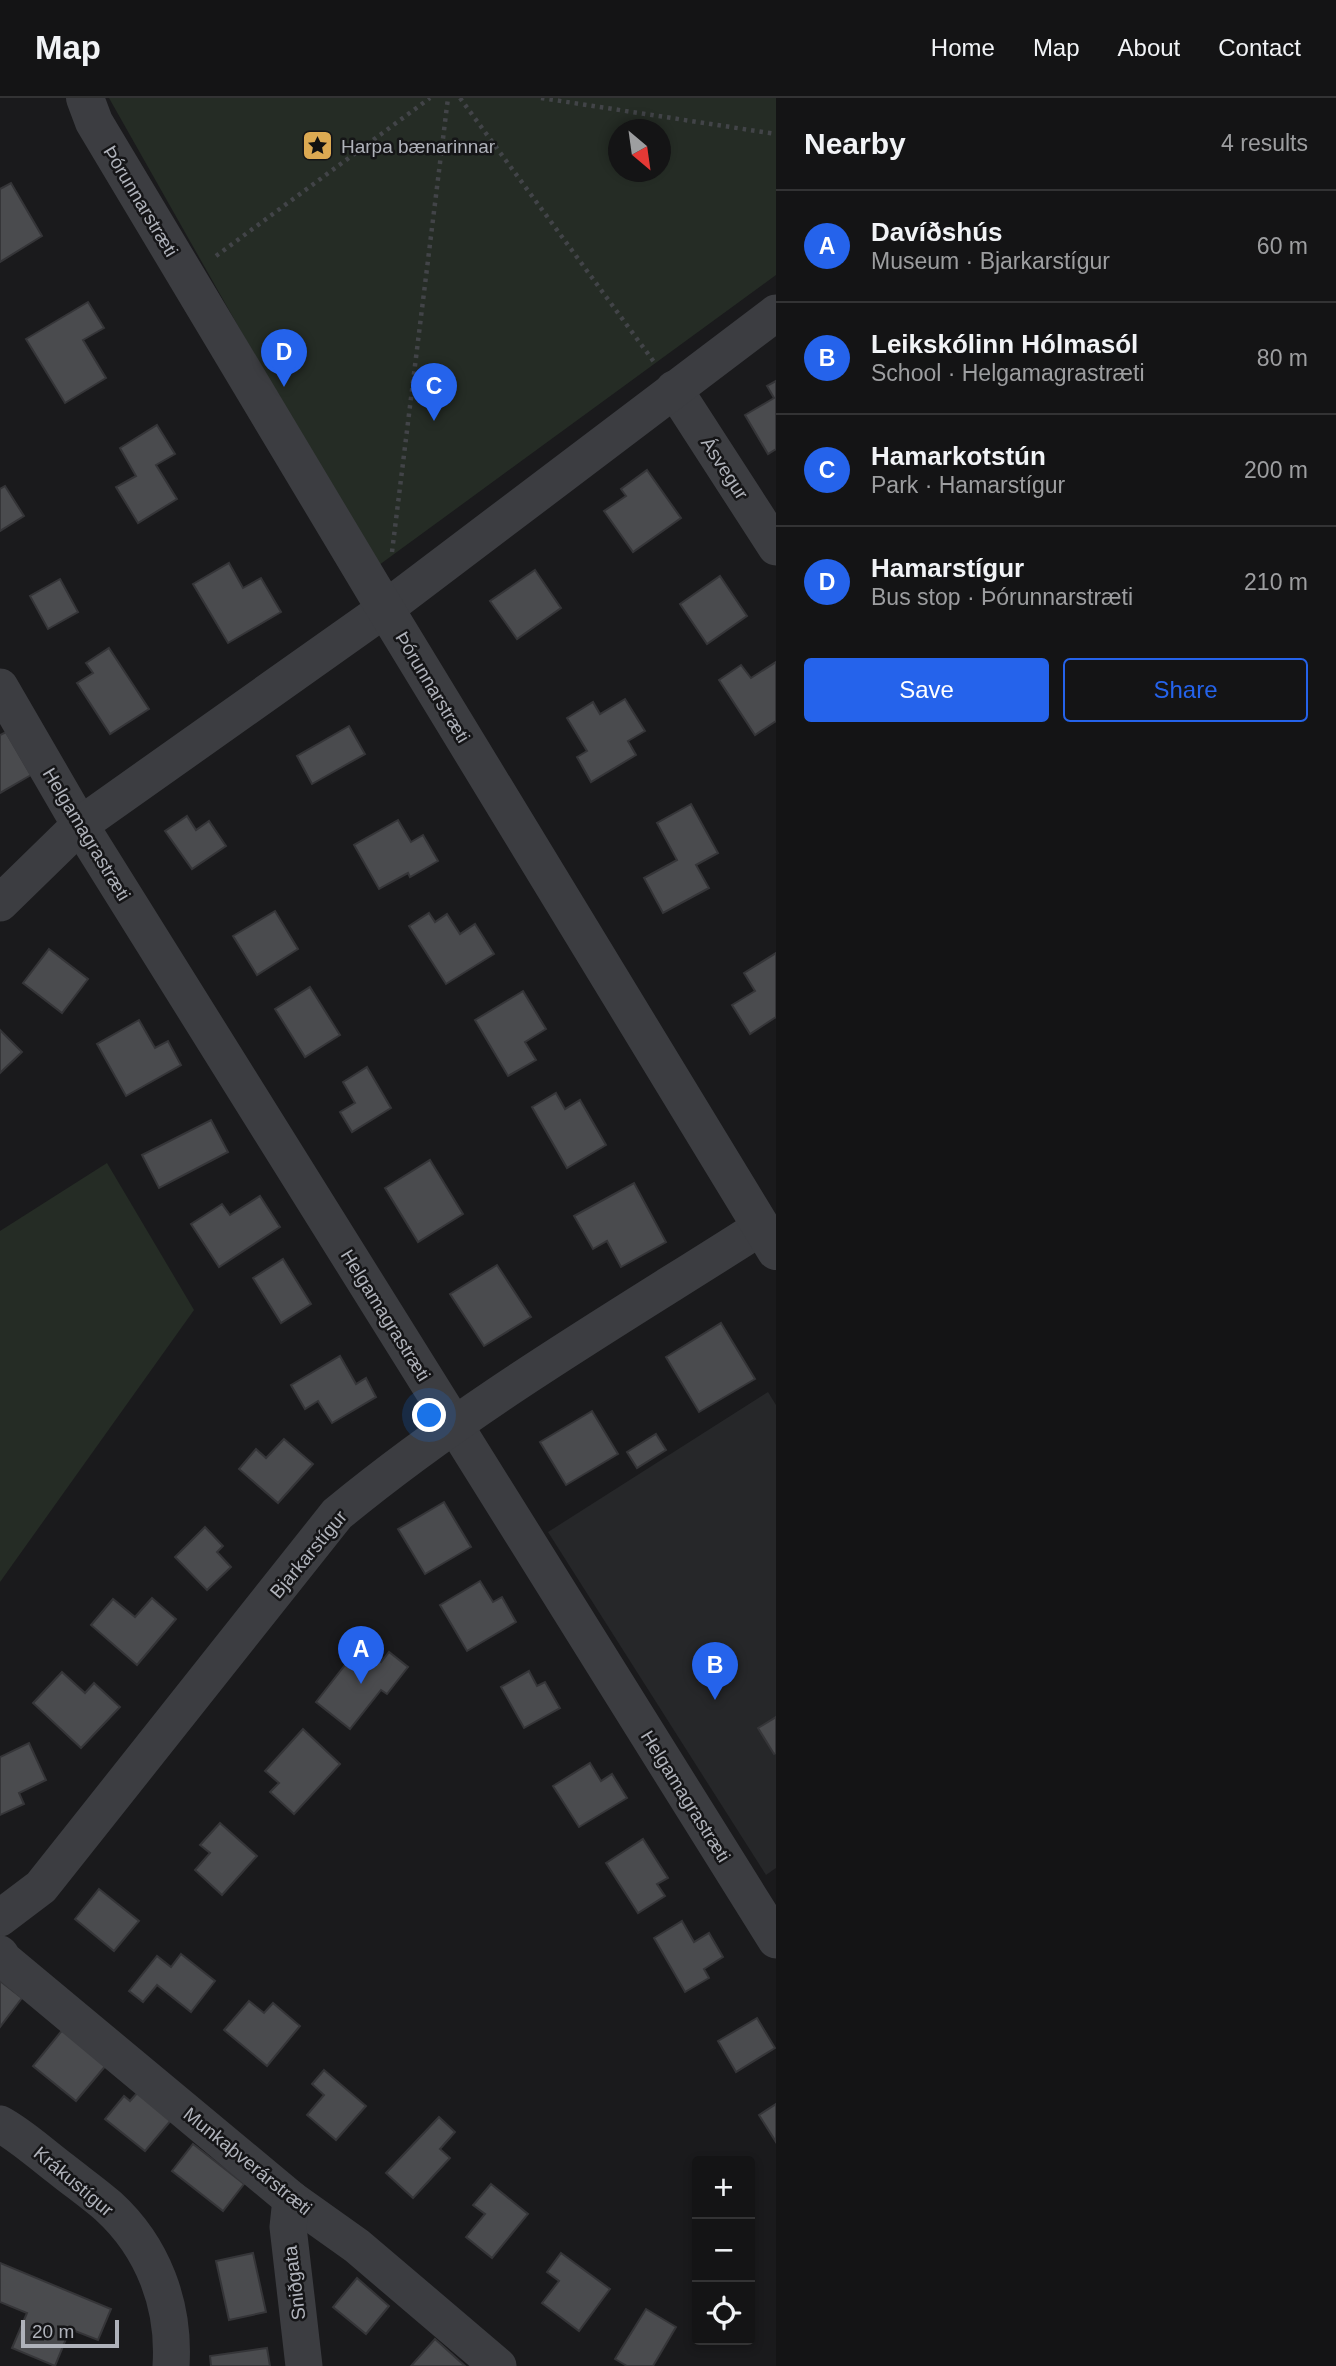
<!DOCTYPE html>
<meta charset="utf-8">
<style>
:root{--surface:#141415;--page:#212122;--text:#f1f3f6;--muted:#9d9ea0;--line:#333334;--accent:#2563eb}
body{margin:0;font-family:Helvetica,sans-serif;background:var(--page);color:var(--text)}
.controls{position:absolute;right:21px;bottom:21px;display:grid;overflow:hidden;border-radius:7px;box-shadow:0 4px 10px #0003}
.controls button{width:63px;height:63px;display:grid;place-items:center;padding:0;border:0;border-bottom:2px solid var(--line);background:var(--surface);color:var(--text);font:35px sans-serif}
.compass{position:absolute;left:608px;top:21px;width:63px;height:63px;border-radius:50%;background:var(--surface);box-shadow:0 4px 10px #0003;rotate:151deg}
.scale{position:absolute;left:21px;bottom:18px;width:98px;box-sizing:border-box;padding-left:7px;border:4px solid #afb2ba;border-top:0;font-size:19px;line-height:24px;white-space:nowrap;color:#afb2ba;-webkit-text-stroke:5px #151517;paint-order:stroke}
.you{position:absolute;left:430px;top:1318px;width:24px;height:24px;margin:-18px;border:5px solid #fff;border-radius:50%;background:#1a73e8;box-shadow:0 0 0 10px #1a73e833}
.badge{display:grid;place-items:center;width:46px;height:46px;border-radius:50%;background:var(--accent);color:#fff;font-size:23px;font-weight:700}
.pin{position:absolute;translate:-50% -58px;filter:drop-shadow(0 2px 4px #0008)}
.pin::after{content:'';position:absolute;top:37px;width:24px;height:21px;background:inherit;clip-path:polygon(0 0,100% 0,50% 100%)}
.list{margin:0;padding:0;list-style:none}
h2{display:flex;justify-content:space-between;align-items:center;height:91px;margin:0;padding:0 28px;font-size:30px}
h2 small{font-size:23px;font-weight:400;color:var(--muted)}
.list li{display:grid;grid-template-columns:46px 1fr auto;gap:21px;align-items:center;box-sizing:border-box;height:112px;padding:0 28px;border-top:2px solid var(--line)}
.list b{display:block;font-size:26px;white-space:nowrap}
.list p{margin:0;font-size:23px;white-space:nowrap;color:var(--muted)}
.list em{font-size:23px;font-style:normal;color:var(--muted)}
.actions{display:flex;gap:14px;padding:21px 28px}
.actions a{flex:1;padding:16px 0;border:2px solid var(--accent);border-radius:7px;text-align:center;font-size:24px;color:var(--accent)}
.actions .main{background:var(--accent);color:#fff}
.icon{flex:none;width:38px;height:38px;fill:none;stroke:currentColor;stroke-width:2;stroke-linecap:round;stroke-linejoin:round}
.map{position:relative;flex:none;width:776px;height:2268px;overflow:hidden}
header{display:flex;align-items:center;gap:42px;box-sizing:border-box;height:98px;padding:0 35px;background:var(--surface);border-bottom:2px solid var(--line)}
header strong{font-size:33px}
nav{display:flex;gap:38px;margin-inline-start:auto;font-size:24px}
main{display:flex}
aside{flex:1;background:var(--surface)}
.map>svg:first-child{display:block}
</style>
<header>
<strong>Map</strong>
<nav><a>Home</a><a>Map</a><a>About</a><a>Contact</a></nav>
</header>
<main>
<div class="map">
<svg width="776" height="2268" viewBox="0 0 776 2268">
<rect width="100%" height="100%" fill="#1a1a1c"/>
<!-- built -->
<polygon fill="#262729" points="768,1294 776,1307 776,1770 766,1777 548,1434"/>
<!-- green -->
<g fill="#252c25" fill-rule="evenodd">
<path d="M109 0H776V177L375 470ZM618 32H660V74H618Z"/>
<polygon points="107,1065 194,1212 0,1484 0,1133"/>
</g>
<!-- building -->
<g fill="#4a4b4e" stroke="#353538" stroke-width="2">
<polygon points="11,85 42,138 0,164 0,91"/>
<polygon points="88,204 104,230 83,242 106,280 65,305 26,241"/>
<polygon points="776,283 776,351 768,356 745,317 774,300 767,288"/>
<polygon points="157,327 175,356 156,367 177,401 138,425 116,389 136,378 120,350"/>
<polygon points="647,372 681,420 633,454 604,413 626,398 621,391"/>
<polygon points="5,388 24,418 0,433 0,391"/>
<polygon points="229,465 243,490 261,480 281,514 228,545 193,486"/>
<polygon points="535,472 561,510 517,541 490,503"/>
<polygon points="720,478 747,518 707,546 680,506"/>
<polygon points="60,481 78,514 48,531 30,498"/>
<polygon points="109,550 149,611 110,636 77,585 93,575 86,565"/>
<polygon points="776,564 776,623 755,637 719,582 741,567 751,580"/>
<polygon points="625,601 645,633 628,643 636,657 591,684 577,659 587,653 567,620 593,604 600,616"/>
<polygon points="349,628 365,656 312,686 297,658"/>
<polygon points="6,634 31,677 0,695 0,637"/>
<polygon points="691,706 718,755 696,767 709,790 663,815 644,780 677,762 657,725"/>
<polygon points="187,718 196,732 209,723 226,748 192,771 165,733"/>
<polygon points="398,722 411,744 423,737 438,763 410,779 408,775 379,791 354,747"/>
<polygon points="275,813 298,851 257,877 233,838"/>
<polygon points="429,815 435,824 447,816 460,836 475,826 494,856 446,886 409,828"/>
<polygon points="49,851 88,881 62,915 23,885"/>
<polygon points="776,855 776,919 750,936 732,907 755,893 744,875"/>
<polygon points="310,889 340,937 305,959 275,911"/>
<polygon points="523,893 546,931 525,944 536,962 508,978 475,922"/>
<polygon points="139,922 155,950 168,943 181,967 126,998 97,946"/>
<polygon points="0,932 22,954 0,975"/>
<polygon points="367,969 391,1010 352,1034 340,1014 355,1005 343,984"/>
<polygon points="556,995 565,1011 580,1002 606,1047 567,1070 532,1009"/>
<polygon points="211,1022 228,1054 159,1090 142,1057"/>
<polygon points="430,1062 463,1116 418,1144 385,1090"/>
<polygon points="634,1085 666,1144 621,1169 607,1143 593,1151 574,1118"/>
<polygon points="260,1098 280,1129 219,1169 191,1126 222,1106 230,1117"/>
<polygon points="283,1161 311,1206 281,1225 253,1180"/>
<polygon points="497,1167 531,1219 484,1248 450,1196"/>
<polygon points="721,1225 755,1281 699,1314 666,1259"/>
<polygon points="340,1258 356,1286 366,1280 376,1299 332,1325 318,1303 305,1311 291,1287"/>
<polygon points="592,1313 618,1356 566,1387 540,1344"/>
<polygon points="656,1336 666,1352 637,1370 627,1354"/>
<polygon points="284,1341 313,1366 278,1405 239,1371 256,1351 266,1360"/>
<polygon points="444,1404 471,1449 425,1476 398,1431"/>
<polygon points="205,1429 223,1448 217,1454 231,1469 207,1492 175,1459"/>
<polygon points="480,1483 493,1504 502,1499 516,1524 467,1553 440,1507"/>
<polygon points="152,1500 176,1521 137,1567 91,1527 113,1501 135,1519"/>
<polygon points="360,1548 381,1564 389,1554 408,1569 387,1596 381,1592 350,1631 316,1604"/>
<polygon points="529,1573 537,1588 545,1584 560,1610 524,1630 501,1589"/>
<polygon points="62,1574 85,1595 94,1585 120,1609 81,1650 33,1605"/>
<polygon points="776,1619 776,1655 774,1656 758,1630"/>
<polygon points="303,1631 340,1666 294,1716 270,1694 279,1685 265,1673"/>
<polygon points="29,1645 46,1682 19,1695 24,1706 0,1717 0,1659"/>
<polygon points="590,1665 601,1683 612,1676 627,1700 579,1729 553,1688"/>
<polygon points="220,1725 257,1758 222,1797 195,1772 210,1755 200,1747"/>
<polygon points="643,1741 668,1780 657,1786 665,1798 638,1815 606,1765"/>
<polygon points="99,1791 139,1823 114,1853 75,1821"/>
<polygon points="682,1823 694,1844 709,1835 723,1859 704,1871 709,1880 685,1894 654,1840"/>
<polygon points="181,1856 215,1883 191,1914 157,1887 143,1904 129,1893 157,1858 171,1869"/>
<polygon points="0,1883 22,1900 0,1929"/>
<polygon points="249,1903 264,1915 273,1905 300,1928 267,1968 224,1932"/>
<polygon points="757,1920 775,1950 736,1974 718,1943"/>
<polygon points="64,1930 107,1966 76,2003 33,1968"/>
<polygon points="324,1972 366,2008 336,2042 307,2017 324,1997 312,1986"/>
<polygon points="139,1993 172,2021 145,2053 105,2021 124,1998 130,2003"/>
<polygon points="776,2006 776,2044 759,2017"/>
<polygon points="439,2019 455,2034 440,2051 450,2060 413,2100 386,2075"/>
<polygon points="193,2046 244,2086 223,2113 172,2073"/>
<polygon points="491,2086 528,2116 492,2160 466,2139 485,2116 473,2107"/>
<polygon points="253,2155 266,2214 229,2222 216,2163"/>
<polygon points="561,2155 610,2191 579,2233 542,2205 559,2183 547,2174"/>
<polygon points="0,2165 111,2211 98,2242 70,2231 55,2268 12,2250 27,2215 0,2204"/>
<polygon points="357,2180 389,2208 366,2236 333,2209"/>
<polygon points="646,2211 676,2229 653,2268 627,2268 615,2261"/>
<polygon points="435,2241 465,2268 411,2268"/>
<polygon points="267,2250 270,2268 211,2268 210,2258"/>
</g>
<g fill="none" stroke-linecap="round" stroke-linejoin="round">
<!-- path -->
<g stroke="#424448" stroke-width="4.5" stroke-dasharray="3.5 5" stroke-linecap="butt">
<polyline points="460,0 654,264"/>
<polyline points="541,0 776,36"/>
<polyline points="216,158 430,0"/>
<polyline points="392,454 448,0"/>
</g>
<!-- minor -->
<g stroke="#3c3d41" stroke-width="37">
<polyline points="674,291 776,449"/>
<polyline points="0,589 80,727 776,1842"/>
<polyline points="0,805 80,727 385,511 776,215"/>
<path d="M0 1820 41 1789 337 1416C469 1307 617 1221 761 1129"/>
<polyline points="0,1856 4,1862 291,2101 357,2148 498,2268"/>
<path d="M0 2026C22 2038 41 2056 61 2071 76 2083 93 2095 108 2108 153 2149 175 2207 171 2268"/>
<polyline points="291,2101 288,2129 304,2268"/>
</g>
<!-- tertiary -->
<polyline stroke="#3c3d41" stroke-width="38" points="85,0 94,24 395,527 776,1153"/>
</g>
<!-- icons -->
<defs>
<symbol id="sight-square" viewBox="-11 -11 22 22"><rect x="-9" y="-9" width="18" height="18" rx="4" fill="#dca952" stroke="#151517"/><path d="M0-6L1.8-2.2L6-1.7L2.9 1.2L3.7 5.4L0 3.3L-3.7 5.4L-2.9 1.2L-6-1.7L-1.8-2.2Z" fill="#111"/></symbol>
</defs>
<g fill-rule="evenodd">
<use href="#sight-square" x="300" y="30" width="35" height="35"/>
</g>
<g text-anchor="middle" stroke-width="5" stroke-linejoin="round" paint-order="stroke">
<!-- poi labels -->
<g font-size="19" fill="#afb2ba" stroke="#151517" text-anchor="start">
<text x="341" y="55">Harpa bænarinnar</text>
</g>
<!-- street labels -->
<g font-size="19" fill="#afb2ba" stroke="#151517">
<text transform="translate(141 103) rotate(59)" y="7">Þórunnarstræti</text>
<text transform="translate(725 370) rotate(57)" y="7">Ásvegur</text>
<text transform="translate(433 589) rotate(59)" y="7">Þórunnarstræti</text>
<text transform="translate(87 736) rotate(59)" y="7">Helgamagrastræti</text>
<text transform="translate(386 1217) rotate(58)" y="7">Helgamagrastræti</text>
<text transform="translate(308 1456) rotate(-50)" y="7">Bjarkarstígur</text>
<text transform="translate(686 1698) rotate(58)" y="7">Helgamagrastræti</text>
<text transform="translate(248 2063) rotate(39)" y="7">Munkaþverárstræti</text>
<text transform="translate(74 2083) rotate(40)" y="7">Krákustígur</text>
<text transform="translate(294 2185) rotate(-97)" y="7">Sniðgata</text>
</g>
</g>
</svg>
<div class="controls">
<button>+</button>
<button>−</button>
<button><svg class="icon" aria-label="locate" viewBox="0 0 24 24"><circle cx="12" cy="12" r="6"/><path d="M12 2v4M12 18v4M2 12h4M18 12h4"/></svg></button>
</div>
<svg class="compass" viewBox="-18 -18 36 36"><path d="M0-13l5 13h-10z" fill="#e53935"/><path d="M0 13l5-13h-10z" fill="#9d9ea0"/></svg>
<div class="scale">20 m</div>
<div class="you"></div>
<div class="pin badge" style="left:361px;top:1586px">A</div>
<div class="pin badge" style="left:715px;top:1602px">B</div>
<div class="pin badge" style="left:434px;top:323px">C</div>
<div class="pin badge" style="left:284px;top:289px">D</div>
</div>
<aside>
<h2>Nearby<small>4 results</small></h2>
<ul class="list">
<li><span class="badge">A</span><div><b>Davíðshús</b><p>Museum · Bjarkarstígur</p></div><em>60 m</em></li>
<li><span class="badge">B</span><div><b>Leikskólinn Hólmasól</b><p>School · Helgamagrastræti</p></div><em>80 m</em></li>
<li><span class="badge">C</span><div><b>Hamarkotstún</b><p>Park · Hamarstígur</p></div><em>200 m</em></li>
<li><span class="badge">D</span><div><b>Hamarstígur</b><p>Bus stop · Þórunnarstræti</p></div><em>210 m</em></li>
</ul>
<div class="actions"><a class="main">Save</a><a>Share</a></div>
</aside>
</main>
